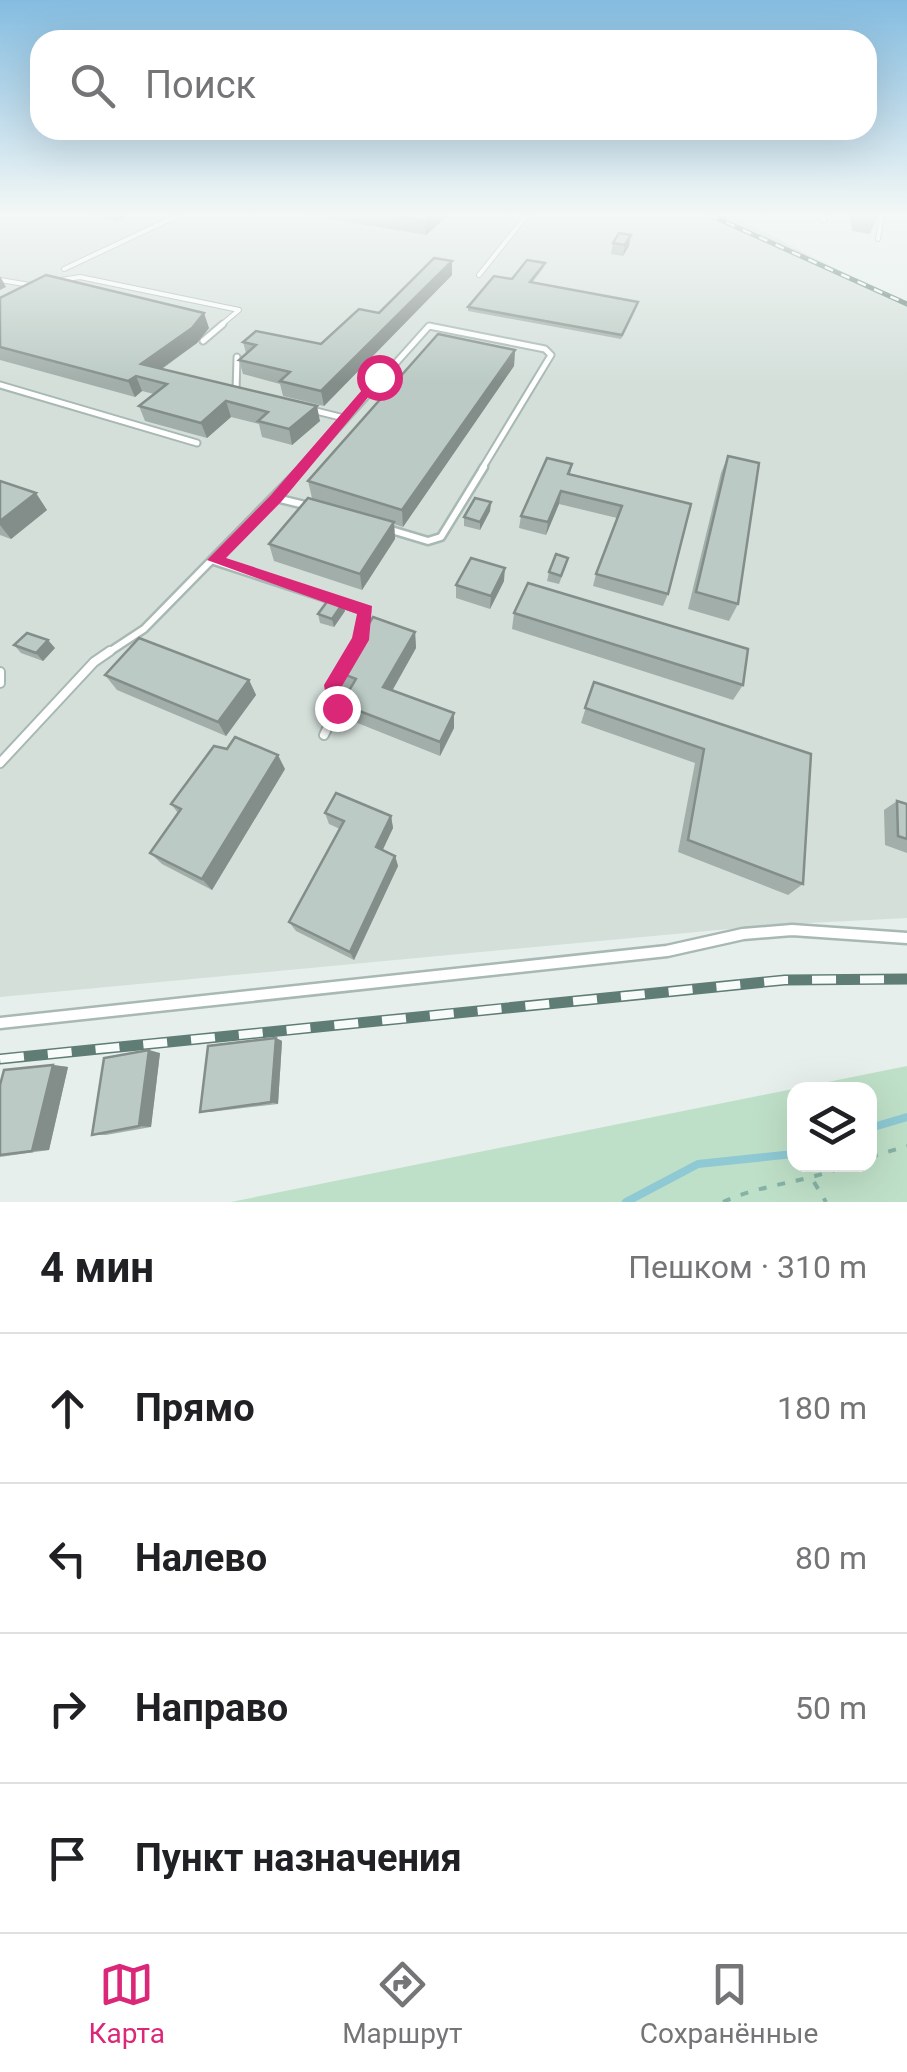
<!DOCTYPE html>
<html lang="ru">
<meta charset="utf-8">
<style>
:root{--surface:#fff;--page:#f2f2f2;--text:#202124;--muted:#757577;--line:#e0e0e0;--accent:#db2777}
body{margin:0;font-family:Roboto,sans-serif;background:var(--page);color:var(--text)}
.controls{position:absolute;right:30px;bottom:30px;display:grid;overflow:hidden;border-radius:20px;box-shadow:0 10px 40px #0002}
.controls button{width:90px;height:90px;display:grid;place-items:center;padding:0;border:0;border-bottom:2px solid var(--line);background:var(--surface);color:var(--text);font:50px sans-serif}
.stop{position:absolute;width:30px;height:30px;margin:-22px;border:8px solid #db2777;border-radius:50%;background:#fff}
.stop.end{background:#db2777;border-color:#fff;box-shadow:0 2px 10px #0008}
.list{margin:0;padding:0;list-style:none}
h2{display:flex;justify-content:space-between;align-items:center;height:130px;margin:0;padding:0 40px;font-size:42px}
h2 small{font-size:32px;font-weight:400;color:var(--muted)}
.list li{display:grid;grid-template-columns:65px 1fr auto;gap:30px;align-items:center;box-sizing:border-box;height:150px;padding:0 40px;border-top:2px solid var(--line)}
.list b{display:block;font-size:38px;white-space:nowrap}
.list em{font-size:32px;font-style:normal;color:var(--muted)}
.icon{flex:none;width:55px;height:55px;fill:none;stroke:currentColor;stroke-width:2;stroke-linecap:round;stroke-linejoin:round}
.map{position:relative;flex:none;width:907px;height:1202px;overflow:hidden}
.search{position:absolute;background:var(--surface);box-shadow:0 10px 40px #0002;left:30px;right:30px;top:30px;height:110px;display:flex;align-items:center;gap:25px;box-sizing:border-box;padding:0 35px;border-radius:30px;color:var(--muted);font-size:38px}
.sheet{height:730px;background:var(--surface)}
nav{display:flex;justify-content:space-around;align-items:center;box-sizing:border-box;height:140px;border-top:2px solid var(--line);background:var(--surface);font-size:28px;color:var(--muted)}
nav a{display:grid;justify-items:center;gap:5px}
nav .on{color:var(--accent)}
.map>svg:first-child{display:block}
</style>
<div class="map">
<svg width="907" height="1202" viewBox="0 0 907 1202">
<rect width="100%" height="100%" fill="#e6efeb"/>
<!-- built -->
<polygon fill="#d4dfda" points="0,215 731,215 907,305 907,918 771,925 0,997"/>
<!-- green -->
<path fill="#bfe0c8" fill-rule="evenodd" d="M907 1066V1202H231ZM794 1090H870V1164H794Z"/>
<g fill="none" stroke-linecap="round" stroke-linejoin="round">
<!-- stream -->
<g stroke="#8ec9d4" stroke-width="8">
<polyline points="870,1128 907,1117"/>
<polyline points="626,1202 698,1164 794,1154"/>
</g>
<defs>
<g id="service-far4">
<polyline points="823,215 824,221"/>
<polyline points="878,239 882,215"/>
<polyline points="64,269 179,215"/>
<polyline points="479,275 527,215"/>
<polyline points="0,280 30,285 26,287"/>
<polyline points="61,280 80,277 239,310 220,326"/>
</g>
<g id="service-far3">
<polyline points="203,341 223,324"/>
<polyline points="0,385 197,443"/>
<polyline points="236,391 237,357"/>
<polyline points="312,410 344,418"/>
<polyline points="301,469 429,326 545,349 551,355 482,469"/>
</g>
<g id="service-far2">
<polyline points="276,498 309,506"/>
<polyline points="388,529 428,541 441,537 484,467"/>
<polyline points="214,561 366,611 361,639"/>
<polyline points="106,654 144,629 303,467"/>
</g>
<g id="service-far1">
<polyline points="0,672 0,683"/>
<polyline points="324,735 337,708 333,685 341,671"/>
<polyline points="0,763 94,662 110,651"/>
</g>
<polyline id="service" points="0,1023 667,951 743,934 792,930 907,938"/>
</defs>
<!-- service-far4 casing -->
<use href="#service-far4" stroke="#a8b8b2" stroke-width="6"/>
<!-- service-far3 casing -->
<use href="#service-far3" stroke="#a8b8b2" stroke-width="9"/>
<!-- service-far2 casing -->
<use href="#service-far2" stroke="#a8b8b2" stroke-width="11"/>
<!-- service-far1 casing -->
<use href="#service-far1" stroke="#a8b8b2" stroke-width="12"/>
<!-- service casing -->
<use href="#service" stroke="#a8b8b2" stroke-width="15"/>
<!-- path -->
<g stroke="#86b3a5" stroke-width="4" stroke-dasharray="8 11" stroke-linecap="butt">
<polyline points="870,1157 907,1146"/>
<polyline points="814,1182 826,1202"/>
<path d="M723 1202C764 1183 807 1183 850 1164"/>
</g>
<!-- service-far4 -->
<use href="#service-far4" stroke="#fff" stroke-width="4"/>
<!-- service-far3 -->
<use href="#service-far3" stroke="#fff" stroke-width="5"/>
<!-- service-far2 -->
<use href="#service-far2" stroke="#fff" stroke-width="6"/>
<!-- service-far1 -->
<use href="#service-far1" stroke="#fff" stroke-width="8"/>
<!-- service -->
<use href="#service" stroke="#fff" stroke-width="10"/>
<defs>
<polyline id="rail-far1" points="710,215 907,304"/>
<polyline id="rail" points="0,1059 785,980 907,979"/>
</defs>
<!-- rail-far1 casing -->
<use href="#rail-far1" stroke="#5f7d75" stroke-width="5"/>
<!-- rail casing -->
<use href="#rail" stroke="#5f7d75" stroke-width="11"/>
<!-- rail-far1 -->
<use href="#rail-far1" stroke="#f7fbf9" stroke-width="2.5" stroke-dasharray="9" stroke-linecap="butt"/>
<!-- rail -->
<use href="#rail" stroke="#f7fbf9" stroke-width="8" stroke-dasharray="24" stroke-linecap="butt"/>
</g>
<!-- wall -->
<g fill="#a1aea9">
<polygon points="86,215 129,215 117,221"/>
<polygon points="307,215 448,215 426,235"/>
<polygon points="850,215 878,215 870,234 852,231"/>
<polygon points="613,243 629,246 623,256 611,254"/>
<polygon points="452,261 452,275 324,406 283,396 280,384 243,374 239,360 246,353 243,342 321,344 379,313"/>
<polygon points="544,267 532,283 637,306 621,339 468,311 468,307 512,279"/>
<polygon points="0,298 209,328 197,343 162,369 320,421 292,445 262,437 259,424 231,417 207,438 145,421 139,406 154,394 142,391 135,397 0,360"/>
<polygon points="515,350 514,366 403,527 394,524 395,539 362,590 274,561 269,544 353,511 312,498 308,481"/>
<polygon points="728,456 738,604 729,621 688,609 721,473"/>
<polygon points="572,464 570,474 691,504 668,594 663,606 593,586 596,574 617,518 559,504 546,535 519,528 521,516"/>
<polygon points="0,481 47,510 11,539 0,535"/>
<polygon points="491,502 490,511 480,530 464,526 464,517"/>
<polygon points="566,566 559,584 547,581 549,572"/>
<polygon points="504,581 490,609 456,598 456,585"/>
<polygon points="345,611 334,627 320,623 318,614"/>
<polygon points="514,613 743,685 733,700 512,629"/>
<polygon points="415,632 416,648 392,690 454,728 440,756 345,718 341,704 349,690 342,687 338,672"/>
<polygon points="14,645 55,648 43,661 21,653"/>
<polygon points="105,675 249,680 256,695 226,736 117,690"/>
<polygon points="594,682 811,754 803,884 788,895 678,852 695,763 581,723"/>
<polygon points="285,769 212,890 162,864 150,853 178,813 171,804"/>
<polygon points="897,801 907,804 907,853 885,845 884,810"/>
<polygon points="325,813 391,816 393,828 382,850 395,856 398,866 354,960 296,931 289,922 340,829 329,824"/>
<polygon points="276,1038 282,1041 278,1104 210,1112 200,1112"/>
<polygon points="160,1053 151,1127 106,1135 92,1135"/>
<polygon points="53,1065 68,1067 49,1150 0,1157 0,1085"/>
</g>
<!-- shaded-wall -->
<g fill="#838d89">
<polygon points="115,215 129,215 117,221"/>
<polygon points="432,215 448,215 426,235 425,221"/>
<polygon points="631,235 629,246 623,256 625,245"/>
<polygon points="452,261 452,275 324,406 321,391"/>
<polygon points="0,276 6,287 0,290"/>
<polygon points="204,313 209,328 197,343 147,379 141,364"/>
<polygon points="515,350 514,366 403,527 402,510"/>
<polygon points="136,376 142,391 135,397 128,381"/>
<polygon points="226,401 231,417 207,438 201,423"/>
<polygon points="317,406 320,421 292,445 289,429"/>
<polygon points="561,491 559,504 546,535 548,522"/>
<polygon points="36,493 47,510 11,539 0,525 0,521"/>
<polygon points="491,502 490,511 480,530 480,522"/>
<polygon points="394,522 395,539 362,590 360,574"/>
<polygon points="505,568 504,581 490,609 491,596"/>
<polygon points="343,603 345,611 334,627 332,619"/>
<polygon points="415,632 416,648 386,702 383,687"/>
<polygon points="48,640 55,648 43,661 36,653"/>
<polygon points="249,680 256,695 226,736 218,722"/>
<polygon points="454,713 454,728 440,756 440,742"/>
<polygon points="278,755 285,769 212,890 202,879"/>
<polygon points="391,816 393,828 379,858 376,847"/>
<polygon points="395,856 398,866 354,960 350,952"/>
<polygon points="276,1038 282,1041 278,1104 271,1102"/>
<polygon points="149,1050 160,1053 151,1127 139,1126"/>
<polygon points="53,1065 68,1067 49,1150 32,1151"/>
</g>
<!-- building -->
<g fill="#bbcac4" stroke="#838d89" stroke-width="2.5">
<polygon points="390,215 432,215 425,221"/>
<polygon points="619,233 631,235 625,245 613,243"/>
<polygon points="434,258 452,261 321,391 280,381 290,372 239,360 256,345 243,342 256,331 321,344 359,309 379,313"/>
<polygon points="527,260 545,263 530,282 638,302 622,335 468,307 494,276 512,279"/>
<polygon points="46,275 204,313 192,328 141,364 317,406 289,429 258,421 268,412 226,401 201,423 139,406 167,384 136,376 128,381 0,347 0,298"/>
<polygon points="438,334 515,350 402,510 308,481"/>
<polygon points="728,456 759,463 738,604 696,592"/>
<polygon points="547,458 572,464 568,474 691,504 668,594 596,574 622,506 561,491 548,522 521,516"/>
<polygon points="0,481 36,493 0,521"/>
<polygon points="308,498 394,522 360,574 269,544"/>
<polygon points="475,498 491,502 480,522 464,517"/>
<polygon points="556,554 568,558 561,576 549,572"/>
<polygon points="471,558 505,568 491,596 456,585"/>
<polygon points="528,583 748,649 743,685 514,613"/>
<polygon points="329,599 343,603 332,619 318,614"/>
<polygon points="373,617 415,632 383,687 454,713 440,742 341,704 356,679 338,672"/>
<polygon points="27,633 48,640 36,653 14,645"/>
<polygon points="139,638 249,680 218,722 105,675"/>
<polygon points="594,682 811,754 803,884 688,840 704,749 585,708"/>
<polygon points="235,737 278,755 202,879 150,853 181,809 171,804 214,746 227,749"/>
<polygon points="336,793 391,816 376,847 395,856 350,952 289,922 344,821 325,813"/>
<polygon points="897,801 907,804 907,839 898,836"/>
<polygon points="276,1038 271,1102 200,1112 208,1046"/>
<polygon points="149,1050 139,1126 92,1135 104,1058"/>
<polygon points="53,1065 32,1151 0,1155 0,1085 4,1070"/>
</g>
<!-- sky -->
<linearGradient id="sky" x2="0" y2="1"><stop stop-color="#84bce0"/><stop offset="0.56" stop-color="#f4f8f6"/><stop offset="1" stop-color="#f4f8f6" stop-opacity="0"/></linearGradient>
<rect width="907" height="383" fill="url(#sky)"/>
<!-- route -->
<polygon fill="#db2777" points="375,375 385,377 281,502 226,558 372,606 369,640 342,686 346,708 337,716 328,708 324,685 352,638 357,614 207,560 271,495"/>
</svg>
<div class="controls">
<button><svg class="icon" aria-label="layers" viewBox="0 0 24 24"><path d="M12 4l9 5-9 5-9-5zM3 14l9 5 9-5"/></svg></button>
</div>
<div class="stop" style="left:379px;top:377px"></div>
<div class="stop end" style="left:337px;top:708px"></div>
<div class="search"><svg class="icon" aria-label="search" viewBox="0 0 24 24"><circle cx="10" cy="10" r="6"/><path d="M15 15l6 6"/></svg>Поиск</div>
</div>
<section class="sheet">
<h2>4 мин<small>Пешком · 310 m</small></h2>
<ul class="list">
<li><svg class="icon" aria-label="ahead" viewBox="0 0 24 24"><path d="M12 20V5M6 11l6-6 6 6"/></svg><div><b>Прямо</b></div><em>180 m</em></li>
<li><svg class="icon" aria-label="left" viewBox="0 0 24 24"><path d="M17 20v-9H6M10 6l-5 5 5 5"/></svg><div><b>Налево</b></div><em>80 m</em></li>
<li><svg class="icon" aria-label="right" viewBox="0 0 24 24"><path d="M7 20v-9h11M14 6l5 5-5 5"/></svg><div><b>Направо</b></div><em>50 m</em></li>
<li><svg class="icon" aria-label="arrive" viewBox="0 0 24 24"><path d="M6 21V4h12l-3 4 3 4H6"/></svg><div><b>Пункт назначения</b></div></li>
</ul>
</section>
<nav>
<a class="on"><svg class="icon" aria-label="map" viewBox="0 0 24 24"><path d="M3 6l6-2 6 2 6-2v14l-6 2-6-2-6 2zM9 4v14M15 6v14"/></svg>Карта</a>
<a><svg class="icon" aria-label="directions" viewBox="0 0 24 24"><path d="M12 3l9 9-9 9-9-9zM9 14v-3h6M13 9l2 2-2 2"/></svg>Маршрут</a>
<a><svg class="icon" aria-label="saved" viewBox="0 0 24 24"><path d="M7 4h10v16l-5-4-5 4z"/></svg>Сохранённые</a>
</nav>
